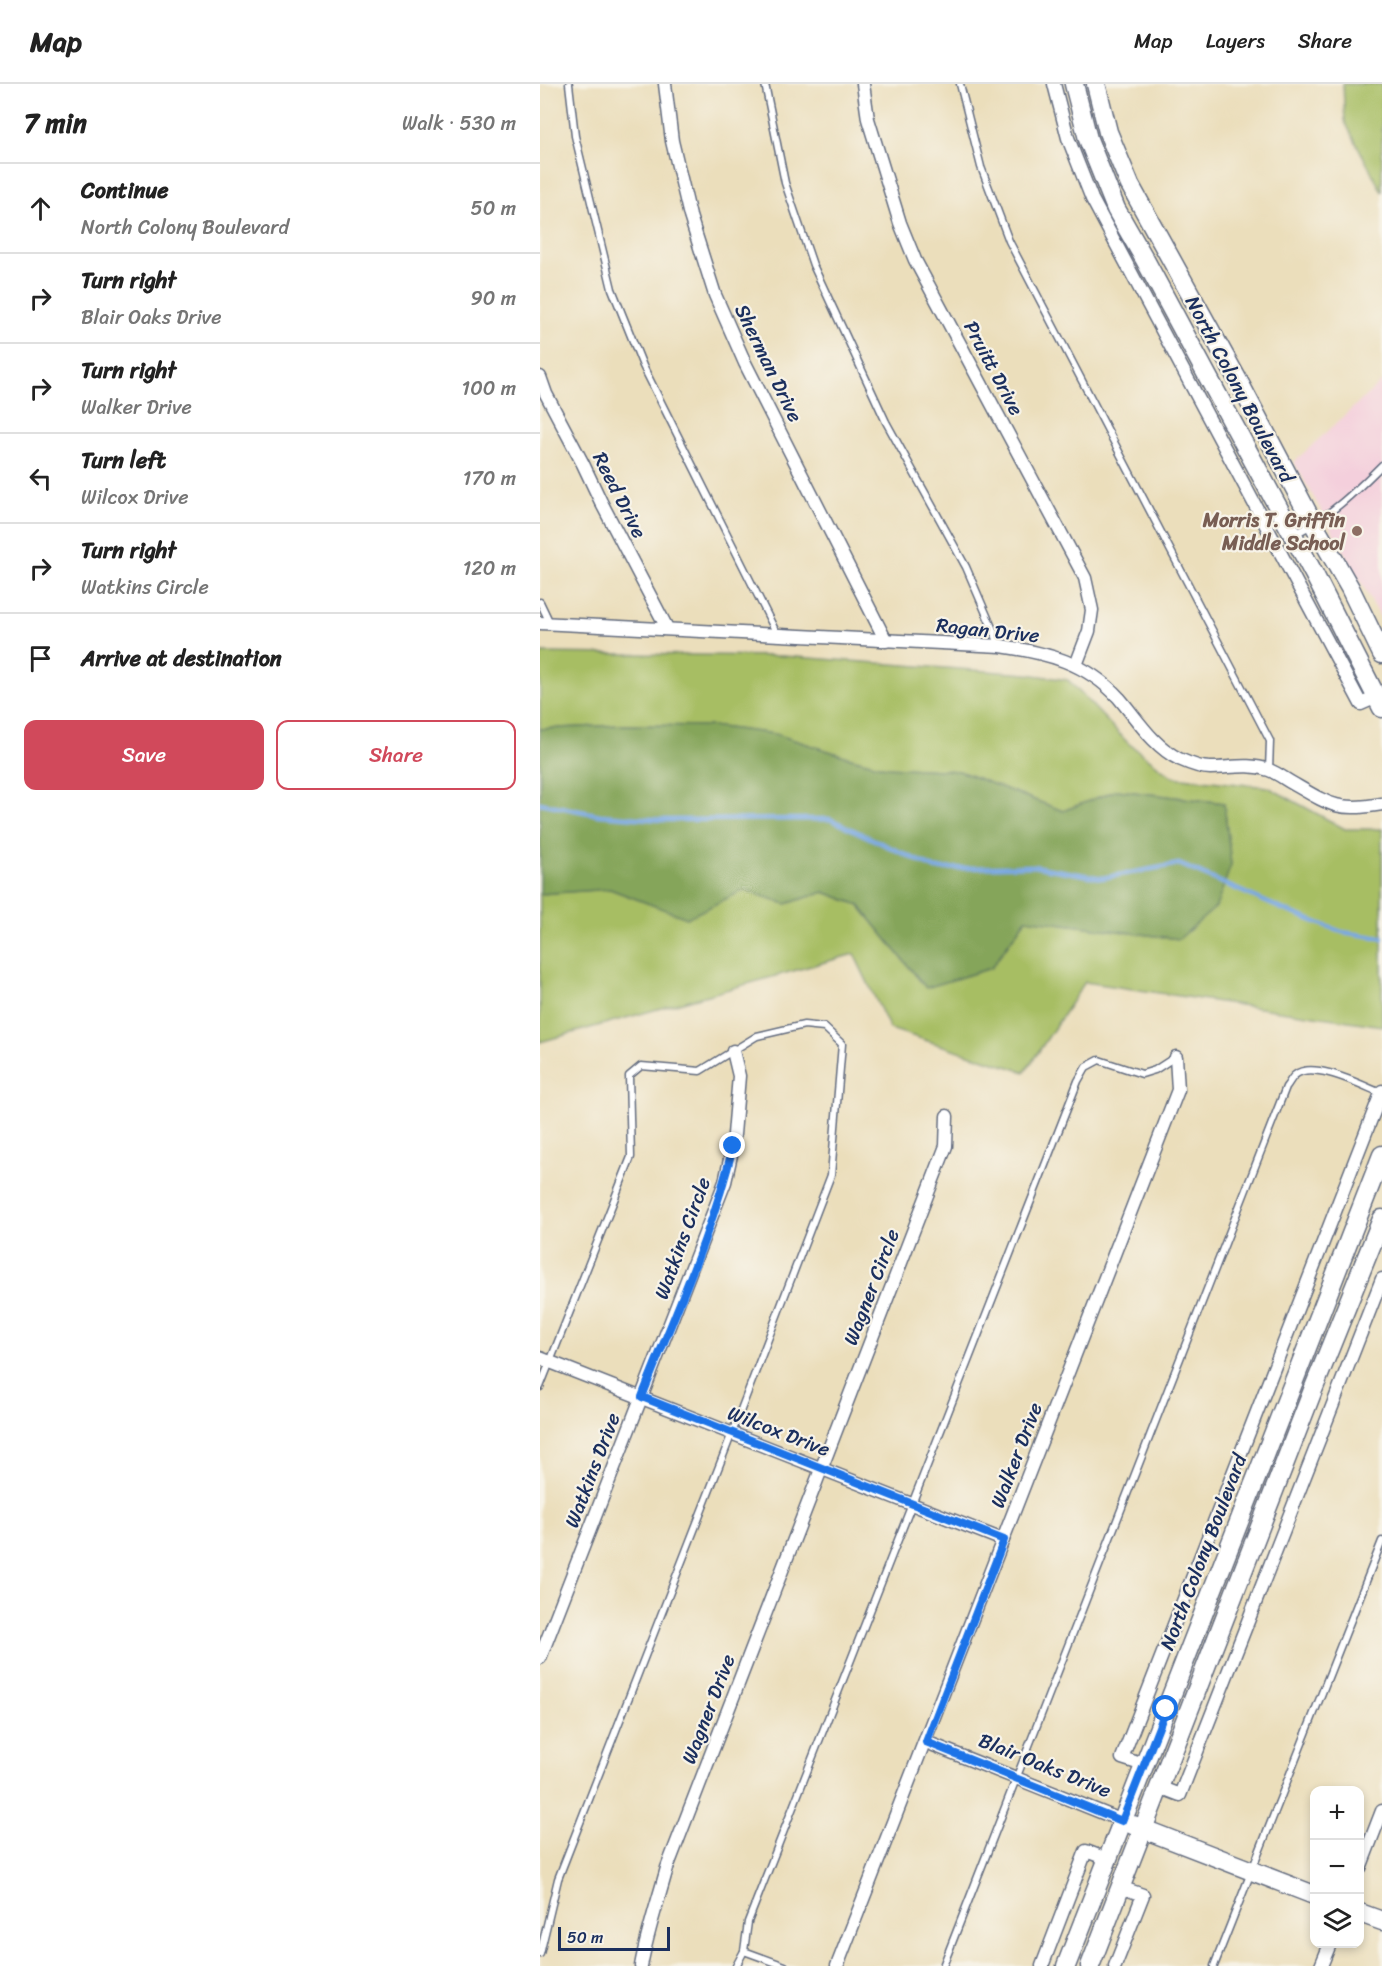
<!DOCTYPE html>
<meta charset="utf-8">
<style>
:root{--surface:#fff;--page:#f2f2f2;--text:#222;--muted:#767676;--line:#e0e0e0;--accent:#d1495b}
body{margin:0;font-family:Sriracha,sans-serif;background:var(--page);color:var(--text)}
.controls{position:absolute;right:18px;bottom:18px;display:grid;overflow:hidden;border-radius:12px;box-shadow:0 3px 9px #0003}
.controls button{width:54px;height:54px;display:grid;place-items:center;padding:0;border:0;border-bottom:2px solid var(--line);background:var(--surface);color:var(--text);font:30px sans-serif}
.scale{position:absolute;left:18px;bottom:15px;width:112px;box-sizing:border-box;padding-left:6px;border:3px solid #1b2f5e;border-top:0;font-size:16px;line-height:21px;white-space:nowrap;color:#1b2f5e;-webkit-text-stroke:4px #f7f3e8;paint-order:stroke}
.stop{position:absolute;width:18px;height:18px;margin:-14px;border:4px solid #1a73e8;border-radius:50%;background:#fff}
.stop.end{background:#1a73e8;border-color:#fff;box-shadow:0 2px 6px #0008}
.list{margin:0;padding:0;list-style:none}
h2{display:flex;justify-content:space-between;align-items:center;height:78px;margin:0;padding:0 24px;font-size:26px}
h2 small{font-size:20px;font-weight:400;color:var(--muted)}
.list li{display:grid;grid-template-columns:39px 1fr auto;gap:18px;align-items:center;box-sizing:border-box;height:90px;padding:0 24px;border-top:2px solid var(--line)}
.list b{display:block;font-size:22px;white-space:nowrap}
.list p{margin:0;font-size:20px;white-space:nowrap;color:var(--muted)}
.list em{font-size:20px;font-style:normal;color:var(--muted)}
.actions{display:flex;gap:12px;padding:18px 24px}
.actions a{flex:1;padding:14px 0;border:2px solid var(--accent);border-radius:12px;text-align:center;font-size:21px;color:var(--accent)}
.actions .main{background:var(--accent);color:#fff}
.icon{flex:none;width:33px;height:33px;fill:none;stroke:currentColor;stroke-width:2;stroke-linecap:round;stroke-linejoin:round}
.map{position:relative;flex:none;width:842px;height:1882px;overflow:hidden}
header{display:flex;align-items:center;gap:36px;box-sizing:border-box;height:84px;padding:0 30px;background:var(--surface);border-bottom:2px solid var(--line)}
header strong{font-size:28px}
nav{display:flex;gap:33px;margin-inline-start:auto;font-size:21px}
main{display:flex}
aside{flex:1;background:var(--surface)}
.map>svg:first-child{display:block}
</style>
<header>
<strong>Map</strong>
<nav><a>Map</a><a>Layers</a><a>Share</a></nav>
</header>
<main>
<aside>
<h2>7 min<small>Walk · 530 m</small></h2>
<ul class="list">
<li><svg class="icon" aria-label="ahead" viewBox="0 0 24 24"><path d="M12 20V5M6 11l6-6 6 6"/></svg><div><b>Continue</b><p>North Colony Boulevard</p></div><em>50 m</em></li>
<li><svg class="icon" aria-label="right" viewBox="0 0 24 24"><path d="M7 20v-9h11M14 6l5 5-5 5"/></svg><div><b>Turn right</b><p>Blair Oaks Drive</p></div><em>90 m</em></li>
<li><svg class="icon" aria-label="right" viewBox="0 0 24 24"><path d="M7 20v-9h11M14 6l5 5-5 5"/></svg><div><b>Turn right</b><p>Walker Drive</p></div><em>100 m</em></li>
<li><svg class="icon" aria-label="left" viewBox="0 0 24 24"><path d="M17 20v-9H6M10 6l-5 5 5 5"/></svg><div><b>Turn left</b><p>Wilcox Drive</p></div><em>170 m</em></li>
<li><svg class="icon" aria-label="right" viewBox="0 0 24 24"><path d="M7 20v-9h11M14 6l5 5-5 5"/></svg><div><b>Turn right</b><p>Watkins Circle</p></div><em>120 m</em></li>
<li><svg class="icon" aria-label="arrive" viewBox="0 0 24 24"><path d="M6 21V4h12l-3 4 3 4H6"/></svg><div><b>Arrive at destination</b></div></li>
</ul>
<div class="actions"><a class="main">Save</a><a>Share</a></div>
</aside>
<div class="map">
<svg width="842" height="1882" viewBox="0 0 842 1882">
<rect width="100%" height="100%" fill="#f7f3e8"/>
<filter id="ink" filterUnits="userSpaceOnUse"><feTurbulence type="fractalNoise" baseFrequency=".0167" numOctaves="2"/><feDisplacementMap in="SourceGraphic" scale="12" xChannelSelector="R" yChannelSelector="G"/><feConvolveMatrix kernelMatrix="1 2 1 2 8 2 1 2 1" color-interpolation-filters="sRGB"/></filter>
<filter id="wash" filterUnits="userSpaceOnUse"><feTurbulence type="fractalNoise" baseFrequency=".008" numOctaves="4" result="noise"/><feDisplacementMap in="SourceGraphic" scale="24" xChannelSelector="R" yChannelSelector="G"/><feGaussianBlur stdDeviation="1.35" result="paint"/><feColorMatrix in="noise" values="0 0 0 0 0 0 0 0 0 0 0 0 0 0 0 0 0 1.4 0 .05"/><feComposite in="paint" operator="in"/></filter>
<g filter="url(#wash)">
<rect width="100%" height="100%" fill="#ebdebb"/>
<!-- built -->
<polygon fill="#f4cfdc" points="842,297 842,536 754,378"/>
<!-- green -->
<g fill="#a7be64" stroke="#617661" stroke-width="1.5">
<polygon points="803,0 842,0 842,108 805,38"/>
<polygon points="0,569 242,572 487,590 528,596 588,659 633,693 728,703 805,745 842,745 842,942 545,898 485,988 350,945 314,870 0,958 0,810 70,805 147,834 204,805 246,820 284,808 319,821 386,904 451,884 486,835 639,855 691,781 684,719 577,706 523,727 419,687 346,683 311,674 235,650 171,642 82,641 0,645"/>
</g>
<!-- forest -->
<polygon fill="#85a55a" stroke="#506a5c" stroke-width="1.5" points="82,641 171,642 235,650 311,674 346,683 419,687 523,727 577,706 684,719 691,781 676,823 639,855 486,835 451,884 386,904 319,821 284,808 246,820 204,806 147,834 70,805 0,810 0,645"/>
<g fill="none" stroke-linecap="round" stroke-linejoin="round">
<!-- stream -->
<polyline stroke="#79a8e3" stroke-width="4.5" points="0,719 60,731 123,736 290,735 396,785 493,782 562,794 639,780 742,825 802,848 842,854"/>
</g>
</g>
<g filter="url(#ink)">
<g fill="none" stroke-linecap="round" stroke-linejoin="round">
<defs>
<g id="lane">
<polyline points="29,0 35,52 72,205 103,282 237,550"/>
<polyline points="225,0 245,99 273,181 346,338 426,483 460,562"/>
<polyline points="420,0 441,83 469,157 730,657 729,686"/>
<path d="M755 450C788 434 816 407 842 381"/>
<polyline points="0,518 10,539"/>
<polyline points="0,1303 91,1073 89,992 101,982 160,987 217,952 264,941 284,943 302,960 291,1091 192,1349 18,1795 0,1870"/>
<polyline points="204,1867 208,1838 538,997 546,983 559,976 602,990 615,986 635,973"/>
<polyline points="196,1882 204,1867 245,1882"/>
<path d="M403 1882 746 1003C749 1000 751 994 755 991 773 976 821 1001 841 1009"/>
<polyline points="674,1882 842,1457"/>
</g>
<g id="street">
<polyline points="125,0 132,57 150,132 175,211 205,279 346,557"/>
<polyline points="323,0 328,35 360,139 375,176 545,494 552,526 549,547 536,581"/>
<polyline points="514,0 528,54 552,115 821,620 837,613"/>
<polyline points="0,293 6,310 43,380 61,418 127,544"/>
<path d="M0 539 461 562C507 569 546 578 579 614 597 635 613 662 639 675 648 679 661 684 670 684 690 684 709 679 729 686 737 689 745 695 752 699 790 721 798 728 842 720"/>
<polyline points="0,1274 463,1456"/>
<polyline points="0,1574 185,1098 193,1062 199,992 193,967"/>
<polyline points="386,1658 583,1737"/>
<polyline points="604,1681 582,1674 842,1007"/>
<polyline points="619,1703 640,1711 842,1195"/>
<polyline points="820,1784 842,1727"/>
<path d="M101 1882C107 1849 118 1817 127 1784L406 1062 407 1032"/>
<polyline points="297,1882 638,1006 636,973"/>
<polyline points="502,1882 546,1767 567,1775"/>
<polyline points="575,1882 603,1811 580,1803"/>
<polyline points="781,1882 790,1860"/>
</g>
<g id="secondary">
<polyline points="534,0 548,55 576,125 604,174 774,490 842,624"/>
<polyline points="556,0 568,48 590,101 700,300 774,441 810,504 842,570"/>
<polyline points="593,1741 774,1811"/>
<polyline points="820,1829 842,1837"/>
<polyline points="526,1882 842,1071"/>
<polyline points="550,1882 773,1306 842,1135"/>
</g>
</defs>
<!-- lane casing -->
<use href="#lane" stroke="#646c7f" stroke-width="9"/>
<!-- street casing -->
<use href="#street" stroke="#646c7f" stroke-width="15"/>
<!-- secondary casing -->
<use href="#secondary" stroke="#646c7f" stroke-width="21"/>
<!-- lane -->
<use href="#lane" stroke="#fff" stroke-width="6"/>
<!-- street -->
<use href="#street" stroke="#fff" stroke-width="12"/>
<!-- secondary -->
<use href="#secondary" stroke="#fff" stroke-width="18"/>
</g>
</g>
<g fill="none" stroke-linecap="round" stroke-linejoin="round" filter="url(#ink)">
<!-- route -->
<path stroke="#1a73e8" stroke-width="8" d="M193 1062C173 1148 134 1231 102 1313L464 1456 386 1658 582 1737 626 1625"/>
</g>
<!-- markers -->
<circle fill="#8d6e63" stroke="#f7f3e8" stroke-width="2" cx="817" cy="447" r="6"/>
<g text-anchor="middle" stroke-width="4.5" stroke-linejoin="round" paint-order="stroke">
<!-- street labels -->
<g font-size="20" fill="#1b2f5e" stroke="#f7f3e8">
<text transform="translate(229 279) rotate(64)" y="7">Sherman Drive</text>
<text transform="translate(454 284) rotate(62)" y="7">Pruitt Drive</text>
<text transform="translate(700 305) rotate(62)" y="7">North Colony Boulevard</text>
<text transform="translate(80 411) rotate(63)" y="7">Reed Drive</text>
<text transform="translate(448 546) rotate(6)" y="7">Ragan Drive</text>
<text transform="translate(142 1154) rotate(-70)" y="7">Watkins Circle</text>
<text transform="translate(331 1203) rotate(-69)" y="7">Wagner Circle</text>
<text transform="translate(239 1347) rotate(21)" y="7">Wilcox Drive</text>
<text transform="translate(476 1371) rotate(-69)" y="7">Walker Drive</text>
<text transform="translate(52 1386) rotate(-69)" y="7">Watkins Drive</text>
<text transform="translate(663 1468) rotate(-69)" y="7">North Colony Boulevard</text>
<text transform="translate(168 1625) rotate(-69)" y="7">Wagner Drive</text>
<text transform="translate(505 1681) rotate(22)" y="7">Blair Oaks Drive</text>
</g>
<!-- education labels -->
<g font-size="20" font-weight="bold" fill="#785e54" stroke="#f7f3e8" text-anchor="end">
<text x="805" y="443">Morris T. Griffin<tspan x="805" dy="23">Middle School</tspan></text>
</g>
</g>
</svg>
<div class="controls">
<button>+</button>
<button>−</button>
<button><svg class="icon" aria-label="layers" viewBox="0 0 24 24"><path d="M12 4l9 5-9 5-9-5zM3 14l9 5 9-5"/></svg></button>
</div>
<div class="scale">50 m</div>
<div class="stop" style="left:626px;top:1625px"></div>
<div class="stop end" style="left:193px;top:1062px"></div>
</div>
</main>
